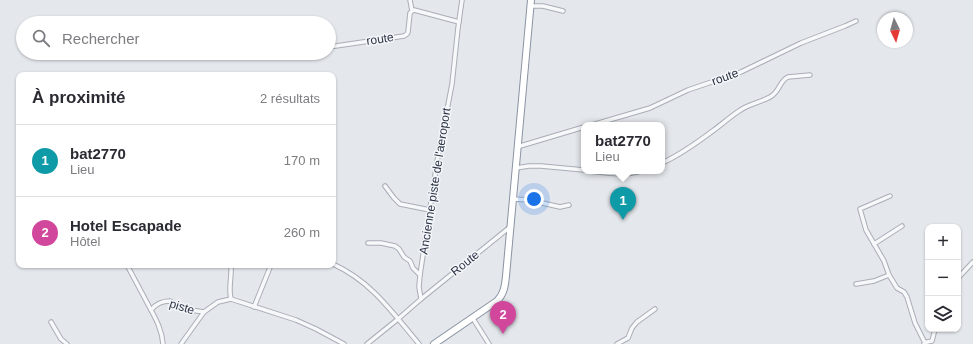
<!DOCTYPE html>
<html lang="fr">
<meta charset="utf-8">
<style>
:root{--surface:#fff;--page:#f2f2f3;--text:#2b2b33;--muted:#7c7c81;--line:#e1e1e2;--accent:#d1495b}
body{margin:0;font-family:Arial,sans-serif;background:var(--page);color:var(--text)}
.controls{position:absolute;right:12px;bottom:12px;display:grid;overflow:hidden;border-radius:8px;box-shadow:0 1px 3px #0004}
.controls button{width:36px;height:36px;display:grid;place-items:center;padding:0;border:0;border-bottom:1px solid var(--line);background:var(--surface);color:var(--text);font:20px sans-serif}
.compass{position:absolute;left:877px;top:12px;width:36px;height:36px;border-radius:50%;background:var(--surface);box-shadow:0 1px 3px #0004;rotate:175deg}
.you{position:absolute;left:534px;top:199px;width:14px;height:14px;margin:-10px;border:3px solid #fff;border-radius:50%;background:#1a73e8;box-shadow:0 0 0 6px #1a73e833}
.badge{display:grid;place-items:center;width:26px;height:26px;border-radius:50%;background:var(--accent);color:#fff;font-size:13px;font-weight:700}
.pin{position:absolute;translate:-50% -33px;filter:drop-shadow(0 1px 2px #0008)}
.pin::after{content:'';position:absolute;top:21px;width:14px;height:12px;background:inherit;clip-path:polygon(0 0,100% 0,50% 100%)}
.popup{position:absolute;left:581px;top:122px;width:84px;height:52px;box-sizing:border-box;display:grid;place-content:center;border-radius:8px;background:var(--surface);filter:drop-shadow(0 1px 3px #0005);font-size:13px;white-space:nowrap;color:var(--muted)}
.popup b{font-size:15px;color:var(--text)}
.popup::after{content:'';position:absolute;left:50%;top:100%;margin-left:-8px;border:8px solid transparent;border-top-color:var(--surface)}
.list{margin:0;padding:0;list-style:none}
h2{display:flex;justify-content:space-between;align-items:center;height:52px;margin:0;padding:0 16px;font-size:17px}
h2 small{font-size:13px;font-weight:400;color:var(--muted)}
.list li{display:grid;grid-template-columns:26px 1fr auto;gap:12px;align-items:center;box-sizing:border-box;height:72px;padding:0 16px;border-top:1px solid var(--line)}
.list b{display:block;font-size:15px;white-space:nowrap}
.list p{margin:0;font-size:13px;white-space:nowrap;color:var(--muted)}
.list em{font-size:13px;font-style:normal;color:var(--muted)}
.icon{flex:none;width:22px;height:22px;fill:none;stroke:currentColor;stroke-width:2;stroke-linecap:round;stroke-linejoin:round}
.map{position:relative;flex:none;width:973px;height:344px;overflow:hidden}
.search{position:absolute;background:var(--surface);box-shadow:0 1px 3px #0004;left:16px;top:16px;width:320px;height:44px;display:flex;align-items:center;gap:10px;box-sizing:border-box;padding:0 14px;border-radius:22px;color:var(--muted);font-size:15px}
.panel{position:absolute;background:var(--surface);box-shadow:0 1px 3px #0004;left:16px;top:72px;width:320px;height:196px;border-radius:8px}
.map>svg:first-child{display:block}
</style>
<div class="map">
<svg width="973" height="344" viewBox="0 0 973 344">
<rect width="100%" height="100%" fill="#e4e7ec"/>
<g fill="none" stroke-linecap="round" stroke-linejoin="round">
<defs>
<g id="street">
<polyline points="410,0 412,11"/>
<polyline points="531,6 543,6 563,11"/>
<polyline points="329,47 404,36 407,34 408,32 410,13 412,11 414,10 459,22"/>
<polyline points="592,125 650,108 688,90 741,72 801,43 845,26 856,21"/>
<polyline points="517,147 584,127"/>
<path d="M662 163C680 155 698 142 714 130 722 124 730 117 739 111 748 104 759 103 770 97 780 92 779 81 788 77L810 75"/>
<polyline points="516,168 529,166 541,166 584,170"/>
<path d="M590 171C607 173 624 176 641 171"/>
<polyline points="385,186 394,198 400,204 430,210"/>
<polyline points="890,196 860,209 866,230 884,261 889,275 897,288 904,292 907,297 915,323 925,343"/>
<polyline points="513,199 529,200 560,207 569,205"/>
<polyline points="368,243 381,243 395,246 399,249 404,257 410,261 413,268 420,275"/>
<polyline points="874,244 902,226"/>
<path d="M333 264C372 282 392 312 419 344"/>
<polyline points="127,265 151,310"/>
<path d="M231 265C232 277 228 288 231 299"/>
<polyline points="958,278 973,262"/>
<polyline points="856,284 874,281 889,275"/>
<polyline points="421,299 510,227"/>
<polyline points="254,307 271,265"/>
<polyline points="472,317 489,344"/>
<polyline points="51,322 61,339 67,344"/>
<path d="M163 344C162 331 157 321 151 310 155 305 162 301 170 301L183 309 204 312"/>
<polyline points="181,344 204,312 218,302 231,299 296,320 316,329 344,344"/>
<polyline points="367,344 398,319 421,299 419,287 420,275 437,162 452,84 458,28 462,0"/>
<polyline points="617,344 628,338 632,328 637,322 655,309"/>
<polyline points="924,344 927,342 932,341 935,329"/>
</g>
<path id="highway" d="M434 344 497 301C504 294 505 286 506 276L531 0"/>
</defs>
<!-- street casing -->
<use href="#street" stroke="#a9aeb7" stroke-width="5.5"/>
<!-- highway casing -->
<use href="#highway" stroke="#8b94a3" stroke-width="8"/>
<!-- street -->
<use href="#street" stroke="#f7f8fa" stroke-width="3.5"/>
<!-- highway -->
<use href="#highway" stroke="#fff" stroke-width="6"/>
</g>
<g text-anchor="middle" stroke-width="3" stroke-linejoin="round" paint-order="stroke">
<!-- street labels -->
<g font-size="12" fill="#2b3445" stroke="#f4f6f9">
<text transform="translate(380 39) rotate(-9)" y="4">route</text>
<text transform="translate(725 77) rotate(-20)" y="4">route</text>
<text transform="translate(435 181) rotate(-81)" y="4">Ancienne piste de l'aeroport</text>
<text transform="translate(465 263) rotate(-39)" y="4">Route</text>
<text transform="translate(182 307) rotate(17)" y="4">piste</text>
</g>
</g>
</svg>
<div class="controls">
<button>+</button>
<button>−</button>
<button><svg class="icon" aria-label="layers" viewBox="0 0 24 24"><path d="M12 4l9 5-9 5-9-5zM3 14l9 5 9-5"/></svg></button>
</div>
<svg class="compass" viewBox="-18 -18 36 36"><path d="M0-13l5 13h-10z" fill="#e53935"/><path d="M0 13l5-13h-10z" fill="#7c7c81"/></svg>
<div class="you"></div>
<div class="pin badge" style="left:623px;top:220px;background:#0f9aa8">1</div>
<div class="popup"><b>bat2770</b>Lieu</div>
<div class="pin badge" style="left:503px;top:334px;background:#d1479c">2</div>
<div class="search"><svg class="icon" aria-label="search" viewBox="0 0 24 24"><circle cx="10" cy="10" r="6"/><path d="M15 15l6 6"/></svg>Rechercher</div>
<section class="panel">
<h2>À proximité<small>2 résultats</small></h2>
<ul class="list">
<li><span class="badge" style="background:#0f9aa8">1</span><div><b>bat2770</b><p>Lieu</p></div><em>170 m</em></li>
<li><span class="badge" style="background:#d1479c">2</span><div><b>Hotel Escapade</b><p>Hôtel</p></div><em>260 m</em></li>
</ul>
</section>
</div>
